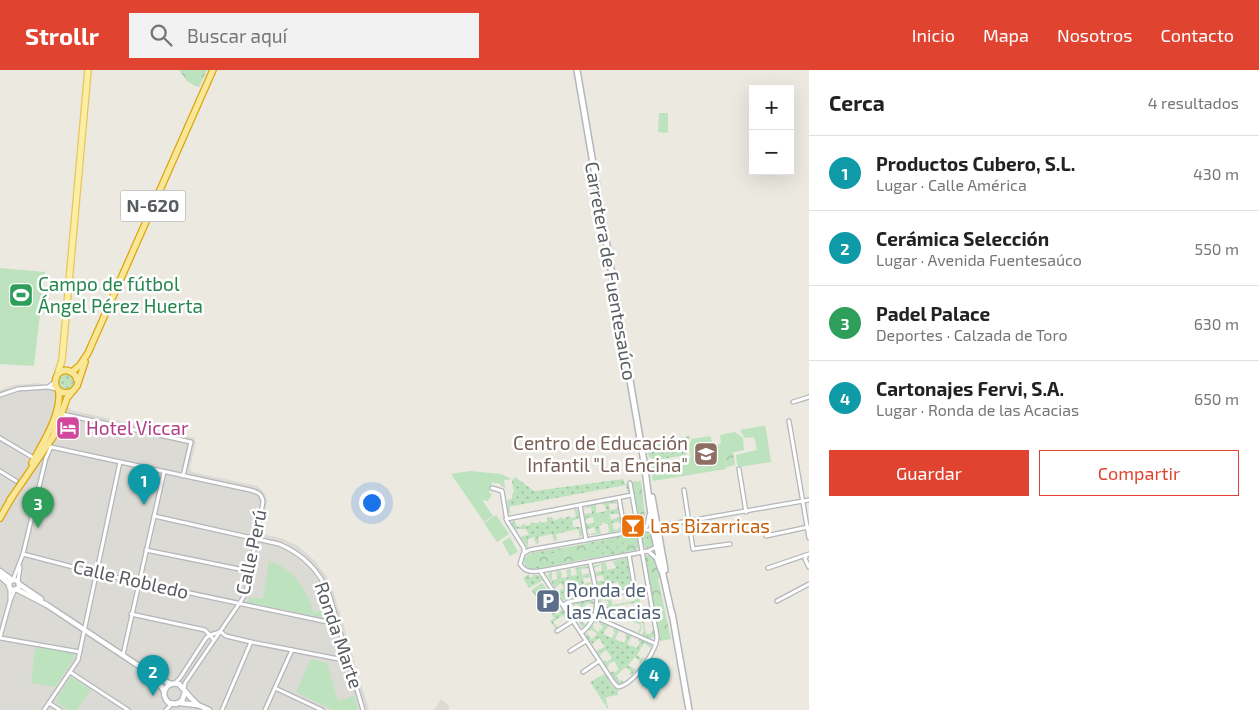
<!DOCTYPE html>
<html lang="es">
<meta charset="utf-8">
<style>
:root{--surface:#fff;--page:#f2f2f2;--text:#222;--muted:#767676;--line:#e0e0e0;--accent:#e04431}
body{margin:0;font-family:"Exo 2",sans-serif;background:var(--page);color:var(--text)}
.controls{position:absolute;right:15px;top:15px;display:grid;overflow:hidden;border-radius:0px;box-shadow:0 5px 20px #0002}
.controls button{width:45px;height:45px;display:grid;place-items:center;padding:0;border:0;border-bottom:1px solid var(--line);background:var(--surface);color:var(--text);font:25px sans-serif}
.you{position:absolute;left:371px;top:432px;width:18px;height:18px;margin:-12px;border:4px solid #fff;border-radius:50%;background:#1a73e8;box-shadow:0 0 0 8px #1a73e833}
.badge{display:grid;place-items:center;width:32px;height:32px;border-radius:50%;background:var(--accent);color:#fff;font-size:16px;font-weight:700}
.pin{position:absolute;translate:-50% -41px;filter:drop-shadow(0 1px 2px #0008)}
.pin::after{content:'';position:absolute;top:26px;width:18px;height:15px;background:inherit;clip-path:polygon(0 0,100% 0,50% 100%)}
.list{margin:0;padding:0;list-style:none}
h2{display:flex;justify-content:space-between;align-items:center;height:65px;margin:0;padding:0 20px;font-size:21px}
h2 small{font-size:16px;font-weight:400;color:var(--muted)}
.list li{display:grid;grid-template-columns:32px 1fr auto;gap:15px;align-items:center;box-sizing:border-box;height:75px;padding:0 20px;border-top:1px solid var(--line)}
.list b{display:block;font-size:19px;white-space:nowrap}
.list p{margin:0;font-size:16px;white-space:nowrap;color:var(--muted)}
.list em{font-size:16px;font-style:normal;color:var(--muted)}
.actions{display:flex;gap:10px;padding:15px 20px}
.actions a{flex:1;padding:11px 0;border:1px solid var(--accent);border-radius:0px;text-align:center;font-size:18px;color:var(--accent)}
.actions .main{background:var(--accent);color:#fff}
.icon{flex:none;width:28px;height:28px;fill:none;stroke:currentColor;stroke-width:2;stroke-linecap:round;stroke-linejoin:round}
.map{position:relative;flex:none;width:809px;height:640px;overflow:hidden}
header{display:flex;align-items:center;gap:30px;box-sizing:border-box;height:70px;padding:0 25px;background:var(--accent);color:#fff}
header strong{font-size:24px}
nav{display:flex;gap:28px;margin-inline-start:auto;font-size:18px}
.search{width:350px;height:45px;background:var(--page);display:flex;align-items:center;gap:12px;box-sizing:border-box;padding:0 18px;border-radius:0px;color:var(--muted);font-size:19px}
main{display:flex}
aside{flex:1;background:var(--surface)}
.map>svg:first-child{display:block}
</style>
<header>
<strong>Strollr</strong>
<div class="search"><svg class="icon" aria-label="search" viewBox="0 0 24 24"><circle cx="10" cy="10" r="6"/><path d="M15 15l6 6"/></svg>Buscar aquí</div>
<nav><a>Inicio</a><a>Mapa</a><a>Nosotros</a><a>Contacto</a></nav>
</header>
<main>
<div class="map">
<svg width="809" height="640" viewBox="0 0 809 640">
<defs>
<pattern id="forest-crowns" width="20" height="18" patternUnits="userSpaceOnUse" patternTransform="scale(1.25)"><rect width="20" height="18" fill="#bde2be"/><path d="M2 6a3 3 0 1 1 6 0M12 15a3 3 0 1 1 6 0" fill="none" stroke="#9dba9e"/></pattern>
<pattern id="garden-dots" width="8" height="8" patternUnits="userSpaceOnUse" patternTransform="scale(1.25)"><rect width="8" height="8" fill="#bde2be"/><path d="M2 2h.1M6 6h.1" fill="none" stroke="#9dba9e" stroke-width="1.8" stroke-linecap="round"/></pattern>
</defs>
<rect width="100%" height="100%" fill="#ebe9e0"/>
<!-- industrial -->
<g fill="#dcdad4">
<polygon points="39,313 57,321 71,340 194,368 196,372 190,398 192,402 257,416 261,419 265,424 267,432 260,463 283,469 298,476 314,490 327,507 332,517 369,640 0,640 0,320 14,315"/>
<polygon points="441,629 450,637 448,640 434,640"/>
</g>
<!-- grass -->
<g fill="#bde2be">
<polygon points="659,43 668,43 668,63 658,62"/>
<polygon points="0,198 45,202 34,296 0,294"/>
<polygon points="762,356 765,356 766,360 771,392 739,397 737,394 736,385 757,380 754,367 745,368 740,360"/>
<path d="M735 362 743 368 744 380 724 384 726 399 653 411 651 400 653 396 691 388C690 381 687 375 692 369L710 366 713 375 721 374 720 365Z"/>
<polygon points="470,401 501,404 512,409 504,410 505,418 501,416 501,414 492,412 489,423 492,424 488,431 482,430 493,446 484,452 451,404"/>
<polygon points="608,443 610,451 596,454 594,446"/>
<polygon points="496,445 509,464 497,472 484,453"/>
<polygon points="510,467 518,482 510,486 502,472"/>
<path d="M269 491C296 500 305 518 314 543L327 539 329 545 328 549 248 532 249 527 263 529Z"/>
<polygon points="35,577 75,584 73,590 55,617 31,613"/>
<polygon points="311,589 327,593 338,631 354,626 358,640 333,640 296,622"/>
<polygon points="71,607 91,620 77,640 68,640 55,631"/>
</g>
<!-- forest -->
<g fill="url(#forest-crowns)">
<polygon points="179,0 207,0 199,17 188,12"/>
<polygon points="733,382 735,395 726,397 724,384"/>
<polygon points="641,411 646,455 643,457 639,454 632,412"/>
<path d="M633 465 637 467 639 477 636 480 532 499C526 498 523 494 524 488L529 484Z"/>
<polygon points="648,484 654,488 661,507 658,509 671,569 660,571 645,488"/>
<polygon points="542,513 549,522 538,529 532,521 533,519"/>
</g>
<!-- garden -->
<g fill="url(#garden-dots)">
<circle cx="66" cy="312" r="8"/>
<polygon points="690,366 687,373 686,385 656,390 649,387 645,374"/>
<polygon points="515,407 534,421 623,409 625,414 628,414 629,422 628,423 626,415 513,436 509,437 511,444 508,442 507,430 512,429 512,424 514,423 512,411"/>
<polygon points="616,431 617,434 615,434 615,433 609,434 610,440 616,439 618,437 619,444 610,444 611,450 620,447 621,454 618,452 612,453 614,460 619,459 619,457 621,457 622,460 608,463 609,460 608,454 605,454 605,452 610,451 608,443 595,446 596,454 602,453 602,455 599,456 601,464 589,465 587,463 590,464 596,463 594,457 587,460 585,453 587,453 588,454 594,453 593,447 587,448 587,450 585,450 584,444 592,443 591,437 585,438 584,440 584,438 596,434 596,443 606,441 605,435 603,435 603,433"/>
<polygon points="574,438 578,440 579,448 572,451 573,457 581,457 582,464 580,468 578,459 556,464 557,470 554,471 552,464 538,467 539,473 536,474 534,467 528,469 528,477 521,468 522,466 529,465 526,459 515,459 512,454 514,449 517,457 522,456 523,454 525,454 526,456 530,455 530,453 538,453 540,451 542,453 547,452 547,448 552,447 554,451 562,447 562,449 570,446 571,448 576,447"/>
<polygon points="651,461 654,476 646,478 643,475 641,466 644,462"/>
<polygon points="624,466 625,470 588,476 588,473"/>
<polygon points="626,472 626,476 592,482 591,478"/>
<polygon points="559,478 559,482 532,487 531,483"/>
<polygon points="626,478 627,482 591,488 590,485"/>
<polygon points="627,488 632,518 620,520 618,512 609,514 611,522 600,523 598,521 606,521 605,515 597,517 596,511 604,511 603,505 595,507 594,502 602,501 601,495 594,498 594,496 606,492 607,500 616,498 613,491"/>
<polygon points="561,490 562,494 534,499 533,495"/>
<polygon points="586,496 589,498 581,499 582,505 590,503 590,507 583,508 584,514 591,512 592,517 585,518 586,524 591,523 591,521 593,521 592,523 580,527 580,519 574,520 576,528 571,529 571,521 564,522 567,530 563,530 558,522 564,518 561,513 555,518 548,506 549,503 552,502 552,510 558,509 556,501 561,501 562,508 568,507 566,500 571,499 571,506 577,505 575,498"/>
<polygon points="529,504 529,507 533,507 533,505 538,505 543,510 529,518 523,508"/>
<path d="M646 521 648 524 639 525 646 564 652 563V560H654L655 566C651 570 647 567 642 565L644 561 639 532 610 537V539L641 552C642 557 642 560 639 564L638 563 641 555 612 543 608 551 598 546V542H600V545L606 546 608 531 602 530 601 534H599L601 529 611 527 612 535 635 531 634 523Z"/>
<polygon points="591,530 595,534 586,533 584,542 593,543 591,549 588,548 589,546 583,543 579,550 586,555 582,557 569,538 572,539 573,543 577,545 580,536 576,534 574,536 570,535"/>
<polygon points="557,532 558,534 556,534 551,537 557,545 562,539 569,550 567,551 563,545 553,552 558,558 556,559 550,551 554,548 548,538"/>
<polygon points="594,552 598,552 608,556 603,564 612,568 615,562 613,561 614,558 620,561 618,563 615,569 624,573 627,567 625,566 626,564 632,566 627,574 637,578 640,572 638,571 639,569 651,575 651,578 644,573 637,585 642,589 643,587 645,588 640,594 639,593 640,591 635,587 628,595 636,600 631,605 629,604 631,602 626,597 616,606 620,611 622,610 624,612 620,614 617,613 610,603 613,601 614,603 619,599 614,591 608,594 609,596 607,597 603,592 605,590 607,592 612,588 606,580 601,583 601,585 599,586 596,581 605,577 599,568 592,574 586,566 586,562 592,569 597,564 592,560 590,561 588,560 592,555 594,556 593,558 598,562 603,557 598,552 596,554"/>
<polygon points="605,604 612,616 618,620 618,625 606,627 608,639 590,612"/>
</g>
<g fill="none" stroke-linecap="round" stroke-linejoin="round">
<defs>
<g id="minor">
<polyline points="55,312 48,317 57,319"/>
<polyline points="0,325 18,319 48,317"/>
<polyline points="793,332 809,327"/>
<polyline points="62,344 191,372 183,406"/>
<polyline points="789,351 809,468"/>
<polyline points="0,368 32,387"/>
<path d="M51 377 250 420C257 422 262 423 263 432L246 522 243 528 185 613 184 619"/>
<polyline points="739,399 746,442"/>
<polyline points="0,401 16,411"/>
<polyline points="492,418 502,421 507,451 524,478 524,483"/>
<polyline points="684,420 693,479 730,474"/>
<polyline points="619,428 625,463"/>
<polyline points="580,435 586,470"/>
<path d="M154 446 279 474C303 484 319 500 329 524L363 640"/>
<polyline points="506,449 632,425"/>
<polyline points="643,459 647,456 649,445"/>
<polyline points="766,466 808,457"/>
<path d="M658 476 648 481 540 501C531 502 525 502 520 494L523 484 529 480 642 460H653L659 456 809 430"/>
<polyline points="146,480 249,501"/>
<polyline points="648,481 656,488 660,500"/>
<polyline points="23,484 100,504 337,554"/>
<polyline points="629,485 635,520"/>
<polyline points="806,487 805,489 809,497"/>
<polyline points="768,498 809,484"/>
<path d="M540 501 614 613 618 617C633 615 657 581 657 566L630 413"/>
<polyline points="13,510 23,484 46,388 51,377"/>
<polyline points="18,511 20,497"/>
<polyline points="10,517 10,529"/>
<polyline points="777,531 809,514"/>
<polyline points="563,535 568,532 649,517"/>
<polyline points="131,544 205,560 214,570"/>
<polyline points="595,547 656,574"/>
<polyline points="557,561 573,551"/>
<polyline points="221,562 226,566 251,572 349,591"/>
<path d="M581 563C606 544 595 517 590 492"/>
<polyline points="0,567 10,531 15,519"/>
<polyline points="0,568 80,582"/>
<polyline points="570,581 586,571"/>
<polyline points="123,585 164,402"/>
<polyline points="70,602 128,640"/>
<polyline points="583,602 599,591"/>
<polyline points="175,613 180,608 206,568 210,565 220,562"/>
<polyline points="275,618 322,640"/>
<polyline points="49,633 60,640"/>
<polyline points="44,640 78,590 120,392"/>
<polyline points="166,640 172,634"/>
<polyline points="222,640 251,572"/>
<polyline points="265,640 292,580"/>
</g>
<g id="tertiary">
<polyline points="0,501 12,510"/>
<polyline points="0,506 9,514"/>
<circle cx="14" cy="515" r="5"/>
<polyline points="19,514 41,529"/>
<polyline points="16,519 47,535 154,606 171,614"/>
<polyline points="155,607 164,621"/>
<path d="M185 622 182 631 176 634 169 633C159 624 166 611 179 614L191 628 198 635 209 640"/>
<polyline points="180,633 197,635"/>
</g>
<g id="secondary">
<polyline points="577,0 644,392 653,460 672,545"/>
<polyline points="652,427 665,500"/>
<polyline points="672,543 689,640"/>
</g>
<polyline id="primary" points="58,303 62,290 88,0"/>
<g id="trunk">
<polyline points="72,302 80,295 88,283 213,0"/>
<path d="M71 322C45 328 55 287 75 305L78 312"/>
<path d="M32 393C43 372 61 346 59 321"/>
<polyline points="10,430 53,367 67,328 77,316 85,292"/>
<polyline points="0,448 12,427"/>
</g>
</defs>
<!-- minor casing -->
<use href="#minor" stroke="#b3b6ba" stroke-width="5.5"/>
<!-- tertiary casing -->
<use href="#tertiary" stroke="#b3b6ba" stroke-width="7"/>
<!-- secondary casing -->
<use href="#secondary" stroke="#b4b6bc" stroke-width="8"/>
<!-- primary casing -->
<use href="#primary" stroke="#eac65a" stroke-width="8"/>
<!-- trunk casing -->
<use href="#trunk" stroke="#e0a40b" stroke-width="8"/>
<!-- minor -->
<use href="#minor" stroke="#fff" stroke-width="3"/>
<!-- tertiary -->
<use href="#tertiary" stroke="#fff" stroke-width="4.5"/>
<!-- secondary -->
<use href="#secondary" stroke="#fff" stroke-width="5"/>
<!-- primary -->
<use href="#primary" stroke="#fbefa5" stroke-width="5.5"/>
<!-- trunk -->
<use href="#trunk" stroke="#f9e798" stroke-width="5.5"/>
</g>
<!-- icons -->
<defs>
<symbol id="stadium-square" viewBox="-11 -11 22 22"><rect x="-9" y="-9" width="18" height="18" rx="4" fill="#2e9e5b" stroke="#fff"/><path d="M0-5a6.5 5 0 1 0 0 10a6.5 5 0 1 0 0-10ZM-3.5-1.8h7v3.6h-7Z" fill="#fff"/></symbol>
<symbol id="hotel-square" viewBox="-11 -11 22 22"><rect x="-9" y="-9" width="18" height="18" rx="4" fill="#d1479c" stroke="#fff"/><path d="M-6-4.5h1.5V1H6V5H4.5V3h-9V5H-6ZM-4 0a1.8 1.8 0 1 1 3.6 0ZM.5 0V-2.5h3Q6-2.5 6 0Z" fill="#fff"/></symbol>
<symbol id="school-square" viewBox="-11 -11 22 22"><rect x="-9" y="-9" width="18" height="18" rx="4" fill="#8d6e63" stroke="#fff"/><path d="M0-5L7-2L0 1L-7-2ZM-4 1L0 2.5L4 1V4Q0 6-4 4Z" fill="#fff"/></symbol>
<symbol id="bar-square" viewBox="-11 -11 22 22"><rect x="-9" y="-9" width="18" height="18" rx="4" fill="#e8710a" stroke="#fff"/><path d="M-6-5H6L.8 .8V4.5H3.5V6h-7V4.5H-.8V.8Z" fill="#fff"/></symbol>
<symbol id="parking-square" viewBox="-11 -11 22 22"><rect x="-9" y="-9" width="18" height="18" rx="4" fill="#5c6f8a" stroke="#fff"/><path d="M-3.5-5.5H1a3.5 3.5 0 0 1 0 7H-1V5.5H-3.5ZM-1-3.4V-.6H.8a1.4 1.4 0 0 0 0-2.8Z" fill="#fff"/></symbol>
</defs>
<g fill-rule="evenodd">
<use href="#stadium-square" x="7" y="211" width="28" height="28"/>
<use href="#hotel-square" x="54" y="344" width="28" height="28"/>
<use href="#school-square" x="692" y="370" width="28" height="28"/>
<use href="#bar-square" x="619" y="442" width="28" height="28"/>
<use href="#parking-square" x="534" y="517" width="28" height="28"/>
</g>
<g text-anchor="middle" stroke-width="5" stroke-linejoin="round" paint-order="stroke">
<!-- shield labels -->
<rect fill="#fff" stroke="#8b8d90" stroke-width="1" x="120.5" y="120.5" width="65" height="31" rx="4"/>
<g font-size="18" font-weight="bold" fill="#595c60">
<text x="153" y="142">N-620</text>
</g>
<!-- street labels -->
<g font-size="19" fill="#595c60" stroke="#fff">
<text transform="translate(611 201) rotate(80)" y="7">Carretera de Fuentesaúco</text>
<text transform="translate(251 482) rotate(-78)" y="7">Calle Perú</text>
<text transform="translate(131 509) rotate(13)" y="7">Calle Robledo</text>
<text transform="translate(339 565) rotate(71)" y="7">Ronda Marte</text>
</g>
<!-- leisure labels -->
<g font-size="19" fill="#27864d" stroke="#fff" text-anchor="start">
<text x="38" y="221">Campo de fútbol<tspan x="38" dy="22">Ángel Pérez Huerta</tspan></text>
</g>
<!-- hotel labels -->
<g font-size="19" fill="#b23c85" stroke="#fff" text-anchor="start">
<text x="86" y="365">Hotel Viccar</text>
</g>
<!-- education labels -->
<g font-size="19" fill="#785e54" stroke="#fff" text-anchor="end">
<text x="688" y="380">Centro de Educación<tspan x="688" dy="22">Infantil "La Encina"</tspan></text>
</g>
<!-- food labels -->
<g font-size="19" fill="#c56008" stroke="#fff" text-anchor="start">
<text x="650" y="463">Las Bizarricas</text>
</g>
<!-- service labels -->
<g font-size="19" fill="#4e5e75" stroke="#fff" text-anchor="start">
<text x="566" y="527">Ronda de<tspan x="566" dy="22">las Acacias</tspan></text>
</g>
</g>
</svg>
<div class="controls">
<button>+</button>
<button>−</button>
</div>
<div class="you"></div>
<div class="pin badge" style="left:144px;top:435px;background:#0f9aa8">1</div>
<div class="pin badge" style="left:153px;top:626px;background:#0f9aa8">2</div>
<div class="pin badge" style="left:38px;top:458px;background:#2e9e5b">3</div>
<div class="pin badge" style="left:654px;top:629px;background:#0f9aa8">4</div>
</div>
<aside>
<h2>Cerca<small>4 resultados</small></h2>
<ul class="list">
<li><span class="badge" style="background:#0f9aa8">1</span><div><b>Productos Cubero, S.L.</b><p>Lugar · Calle América</p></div><em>430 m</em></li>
<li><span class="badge" style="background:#0f9aa8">2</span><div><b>Cerámica Selección</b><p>Lugar · Avenida Fuentesaúco</p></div><em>550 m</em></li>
<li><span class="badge" style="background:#2e9e5b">3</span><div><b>Padel Palace</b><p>Deportes · Calzada de Toro</p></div><em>630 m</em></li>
<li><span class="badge" style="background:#0f9aa8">4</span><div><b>Cartonajes Fervi, S.A.</b><p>Lugar · Ronda de las Acacias</p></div><em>650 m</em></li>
</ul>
<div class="actions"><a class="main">Guardar</a><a>Compartir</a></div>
</aside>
</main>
